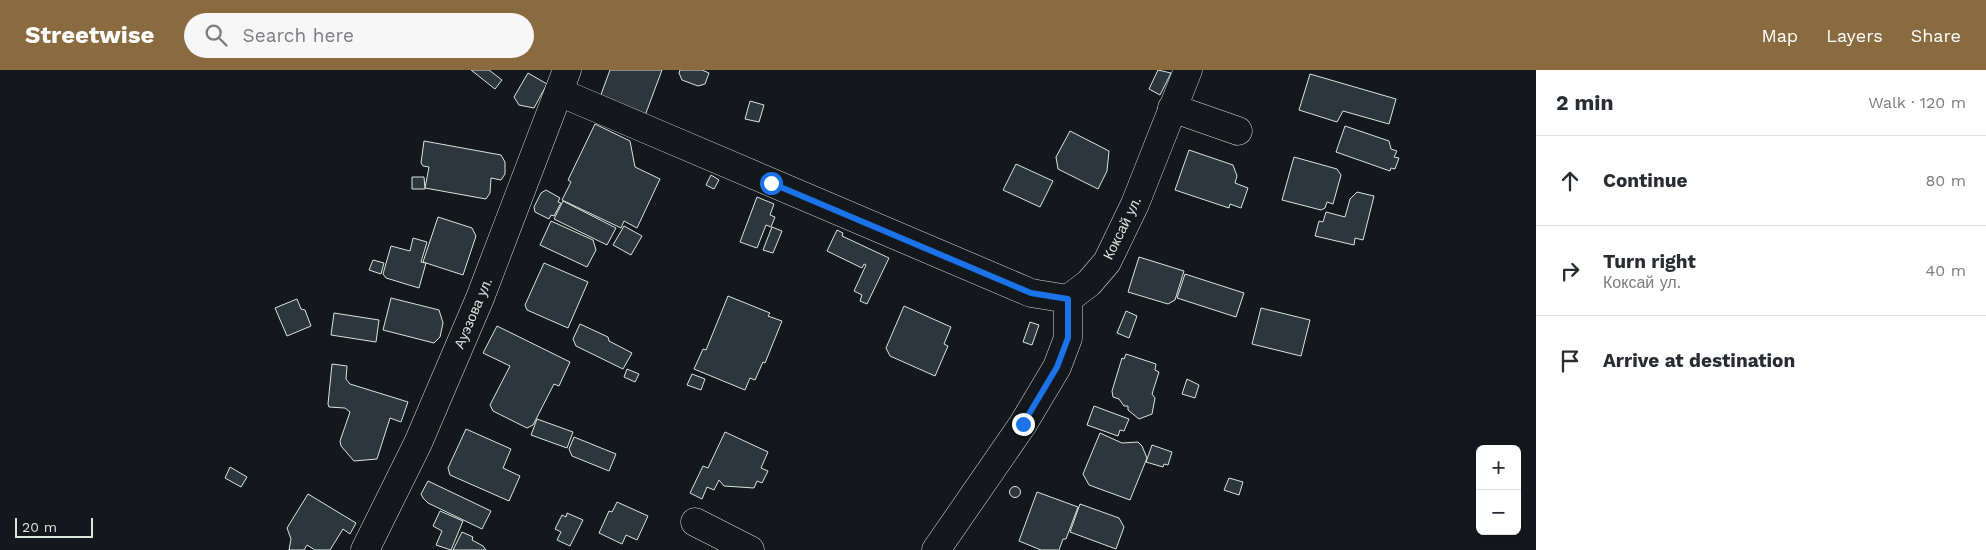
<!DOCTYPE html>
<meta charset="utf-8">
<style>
:root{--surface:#fff;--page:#f7f7f7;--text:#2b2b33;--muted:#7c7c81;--line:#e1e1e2;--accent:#8a6a3f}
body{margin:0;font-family:"Work Sans",sans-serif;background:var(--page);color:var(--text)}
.controls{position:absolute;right:15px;bottom:15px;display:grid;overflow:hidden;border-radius:8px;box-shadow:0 2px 8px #0003}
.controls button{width:45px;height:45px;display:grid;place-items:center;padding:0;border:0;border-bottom:1px solid var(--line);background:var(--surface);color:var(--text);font:25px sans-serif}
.scale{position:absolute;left:15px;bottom:12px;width:78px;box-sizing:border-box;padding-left:5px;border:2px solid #d8e6dc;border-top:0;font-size:14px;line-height:18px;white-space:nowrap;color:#d8e6dc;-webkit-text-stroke:4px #14181c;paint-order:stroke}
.stop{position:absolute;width:15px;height:15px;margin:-11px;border:4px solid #1a73e8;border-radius:50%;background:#fff}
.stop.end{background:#1a73e8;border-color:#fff;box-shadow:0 1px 5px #0008}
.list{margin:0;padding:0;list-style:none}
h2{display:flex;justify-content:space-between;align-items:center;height:65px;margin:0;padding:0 20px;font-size:21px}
h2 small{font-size:16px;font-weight:400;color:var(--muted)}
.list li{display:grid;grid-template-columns:32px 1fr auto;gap:15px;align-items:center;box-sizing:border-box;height:90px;padding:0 20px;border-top:1px solid var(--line)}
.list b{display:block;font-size:19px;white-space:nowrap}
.list p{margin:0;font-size:16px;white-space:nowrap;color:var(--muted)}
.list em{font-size:16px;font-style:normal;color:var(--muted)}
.icon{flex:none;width:28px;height:28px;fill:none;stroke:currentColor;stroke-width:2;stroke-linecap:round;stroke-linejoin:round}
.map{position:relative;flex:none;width:1536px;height:480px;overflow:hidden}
header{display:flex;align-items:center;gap:30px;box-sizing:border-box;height:70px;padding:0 25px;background:var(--accent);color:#fff}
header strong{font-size:24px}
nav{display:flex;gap:28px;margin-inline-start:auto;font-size:18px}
.search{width:350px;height:45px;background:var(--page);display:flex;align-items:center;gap:12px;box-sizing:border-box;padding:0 18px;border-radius:28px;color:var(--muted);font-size:19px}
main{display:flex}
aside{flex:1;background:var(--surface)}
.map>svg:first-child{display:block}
</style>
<header>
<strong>Streetwise</strong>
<div class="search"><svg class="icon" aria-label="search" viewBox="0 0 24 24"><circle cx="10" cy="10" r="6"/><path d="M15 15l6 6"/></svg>Search here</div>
<nav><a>Map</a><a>Layers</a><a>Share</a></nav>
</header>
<main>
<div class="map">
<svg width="1536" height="480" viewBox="0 0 1536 480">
<rect width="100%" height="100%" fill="#14181c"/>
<!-- building -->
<g fill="#2c363c" stroke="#d8e6dc">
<polygon points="471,0 489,0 502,10 495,19"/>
<polygon points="610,0 662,0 643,51 599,30"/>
<polygon points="680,0 702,0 709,3 705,14 698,16 682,10 679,3"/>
<polygon points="1158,0 1171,3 1160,25 1149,19"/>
<polygon points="528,3 547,14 534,38 519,35 514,27"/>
<polygon points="1310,4 1396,29 1389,54 1343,41 1337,52 1299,40"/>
<polygon points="750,31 764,35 759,52 745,49"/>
<polygon points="595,54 630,71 635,97 660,109 637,158 624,151 621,158 562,130 571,112 568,110"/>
<polygon points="1345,56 1389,71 1391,79 1397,81 1394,87 1399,88 1395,99 1391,98 1390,101 1336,82"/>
<polygon points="1070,61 1109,81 1107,101 1098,119 1058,99 1056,87"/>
<polygon points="424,71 501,85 505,92 505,104 501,110 491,108 490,123 486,129 425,118 429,97 423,96 421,93"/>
<polygon points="1189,80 1233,95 1237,106 1235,113 1248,118 1241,138 1230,134 1229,138 1175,120"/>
<polygon points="1294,87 1337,99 1341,105 1333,134 1327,132 1325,138 1321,140 1282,130"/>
<polygon points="1016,94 1053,111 1040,137 1003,120"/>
<polygon points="711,105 719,110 714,119 706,115"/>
<polygon points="412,107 424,107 425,119 412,119"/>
<polygon points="546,120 560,128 558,132 561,133 554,146 551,145 549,149 535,142 534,137 541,123"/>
<polygon points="1357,122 1374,126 1363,170 1355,168 1354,175 1315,166 1319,151 1323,152 1326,142 1345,147 1350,129"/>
<polygon points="757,127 774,134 770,145 775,147 771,157 766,155 757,178 740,172"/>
<polygon points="563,131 616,158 607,175 554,149"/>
<polygon points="438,147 472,158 476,166 463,205 423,192"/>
<polygon points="551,151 593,170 596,180 587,197 540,175"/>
<polygon points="624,156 642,166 631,185 613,175"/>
<polygon points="772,157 782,161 773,183 763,180"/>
<polygon points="837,160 843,163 842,166 889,188 867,234 860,231 862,225 854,221 866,195 864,194 862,198 827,181"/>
<polygon points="413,168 427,172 421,192 426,193 419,218 386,208 383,204 391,176 410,181"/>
<polygon points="1139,187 1184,201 1175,230 1168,234 1128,222"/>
<polygon points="373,190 384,193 381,204 369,200"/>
<polygon points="544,193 588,212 568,258 527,240 525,235"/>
<polygon points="1185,204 1244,223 1236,247 1177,228"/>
<polygon points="728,226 770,243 768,246 782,251 765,293 763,292 755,310 750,308 745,320 694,299 703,279 706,280"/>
<polygon points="391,228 439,240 443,253 440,267 434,273 383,260"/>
<polygon points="297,229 301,239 305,240 311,256 287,266 275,238"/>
<polygon points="904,236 951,257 944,274 948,276 935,306 890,286 886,278"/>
<polygon points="1261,238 1310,250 1301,286 1252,274"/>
<polygon points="1126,241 1137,246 1129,268 1117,263"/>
<polygon points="334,243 379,250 376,272 331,265"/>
<polygon points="1030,252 1039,255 1032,275 1023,272"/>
<polygon points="580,254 608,267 609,271 632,283 623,299 576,276 573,269"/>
<polygon points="497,256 570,292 559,316 554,314 533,355 527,358 493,341 490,335 510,296 483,283"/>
<polygon points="1126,284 1156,294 1155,300 1159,302 1152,324 1155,328 1152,344 1139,349 1128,340 1128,336 1124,336 1119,329 1113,327 1112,321 1122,288 1124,289"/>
<polygon points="332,294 347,296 346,309 350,314 408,332 401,352 390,348 377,389 354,391 341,376 340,371 350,342 345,338 329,337 328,334"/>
<polygon points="627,299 639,304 635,312 624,307"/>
<polygon points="692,304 705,309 701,320 687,315"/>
<polygon points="1187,309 1199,315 1195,328 1182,324"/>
<polygon points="1094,336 1129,349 1124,361 1120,360 1118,366 1087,355"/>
<polygon points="537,349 573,362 567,378 531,365"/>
<polygon points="466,359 511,379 503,398 520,406 509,431 450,405 448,398"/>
<polygon points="725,362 768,382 761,398 768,401 762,413 757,411 754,418 724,416 719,410 714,420 707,417 702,429 690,423 703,396 708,398"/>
<polygon points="1100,363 1122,373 1138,372 1142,376 1147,388 1130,430 1089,415 1083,404"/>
<polygon points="574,367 616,384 609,401 572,386 569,379"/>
<polygon points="1152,375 1172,382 1168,395 1164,394 1163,397 1146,392"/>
<polygon points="230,397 247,407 241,417 225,408"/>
<polygon points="1229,408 1243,412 1239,425 1224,420"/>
<polygon points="428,411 491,441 482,459 428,433 423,428 421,424"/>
<circle cx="1015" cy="422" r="5.5"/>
<polygon points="1037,422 1078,437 1066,469 1063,469 1059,480 1041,480 1019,471"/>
<polygon points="308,424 356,453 350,464 343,459 330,480 315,480 307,475 304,480 289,480 291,469 287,458"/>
<polygon points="617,432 648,446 637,470 626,465 622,474 599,463 609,441 612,442"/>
<polygon points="1080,434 1119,448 1124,457 1116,479 1070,462"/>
<polygon points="440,441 463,451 451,480 436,475 442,461 433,456"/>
<polygon points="567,443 583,450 570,476 557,470 561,462 555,459 562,445 566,447"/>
<polygon points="462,462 473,467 472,470 483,476 486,480 453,480"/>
</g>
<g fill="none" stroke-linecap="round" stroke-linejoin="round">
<defs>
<g id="minor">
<polyline points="559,22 1031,223 1068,229"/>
<polyline points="1172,38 1238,61"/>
<polyline points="1068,229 1089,213 1107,192 1135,134 1188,0"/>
<polyline points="695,452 750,480"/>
<polyline points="365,480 418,373 480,228 567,0"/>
<polyline points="936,480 1023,354 1057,297 1068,268 1068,229"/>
</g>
</defs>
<!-- minor casing -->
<use href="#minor" stroke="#d8e6dc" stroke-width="29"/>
<!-- minor -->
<use href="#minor" stroke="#14181c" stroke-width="28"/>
</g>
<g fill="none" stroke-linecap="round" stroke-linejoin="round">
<!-- route -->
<polyline stroke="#1a73e8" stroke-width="6" points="771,113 1031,223 1068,229 1068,268 1057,297 1023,354"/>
</g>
<g text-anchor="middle" stroke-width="4" stroke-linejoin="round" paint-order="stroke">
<!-- street labels -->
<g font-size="14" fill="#d8e6dc" stroke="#14181c">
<text transform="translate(1122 158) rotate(-64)" y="5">Коксай ул.</text>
<text transform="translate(473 243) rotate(-67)" y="5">Ауэзова ул.</text>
</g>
</g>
</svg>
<div class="controls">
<button>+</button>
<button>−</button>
</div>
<div class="scale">20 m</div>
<div class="stop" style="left:771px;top:113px"></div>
<div class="stop end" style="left:1023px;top:354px"></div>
</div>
<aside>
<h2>2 min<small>Walk · 120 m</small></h2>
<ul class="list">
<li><svg class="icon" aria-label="ahead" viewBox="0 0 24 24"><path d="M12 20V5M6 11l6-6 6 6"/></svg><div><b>Continue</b></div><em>80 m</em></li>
<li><svg class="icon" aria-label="right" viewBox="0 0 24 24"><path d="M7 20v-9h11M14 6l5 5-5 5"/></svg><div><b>Turn right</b><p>Коксай ул.</p></div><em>40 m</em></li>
<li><svg class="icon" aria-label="arrive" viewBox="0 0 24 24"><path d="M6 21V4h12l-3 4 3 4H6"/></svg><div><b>Arrive at destination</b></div></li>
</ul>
</aside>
</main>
